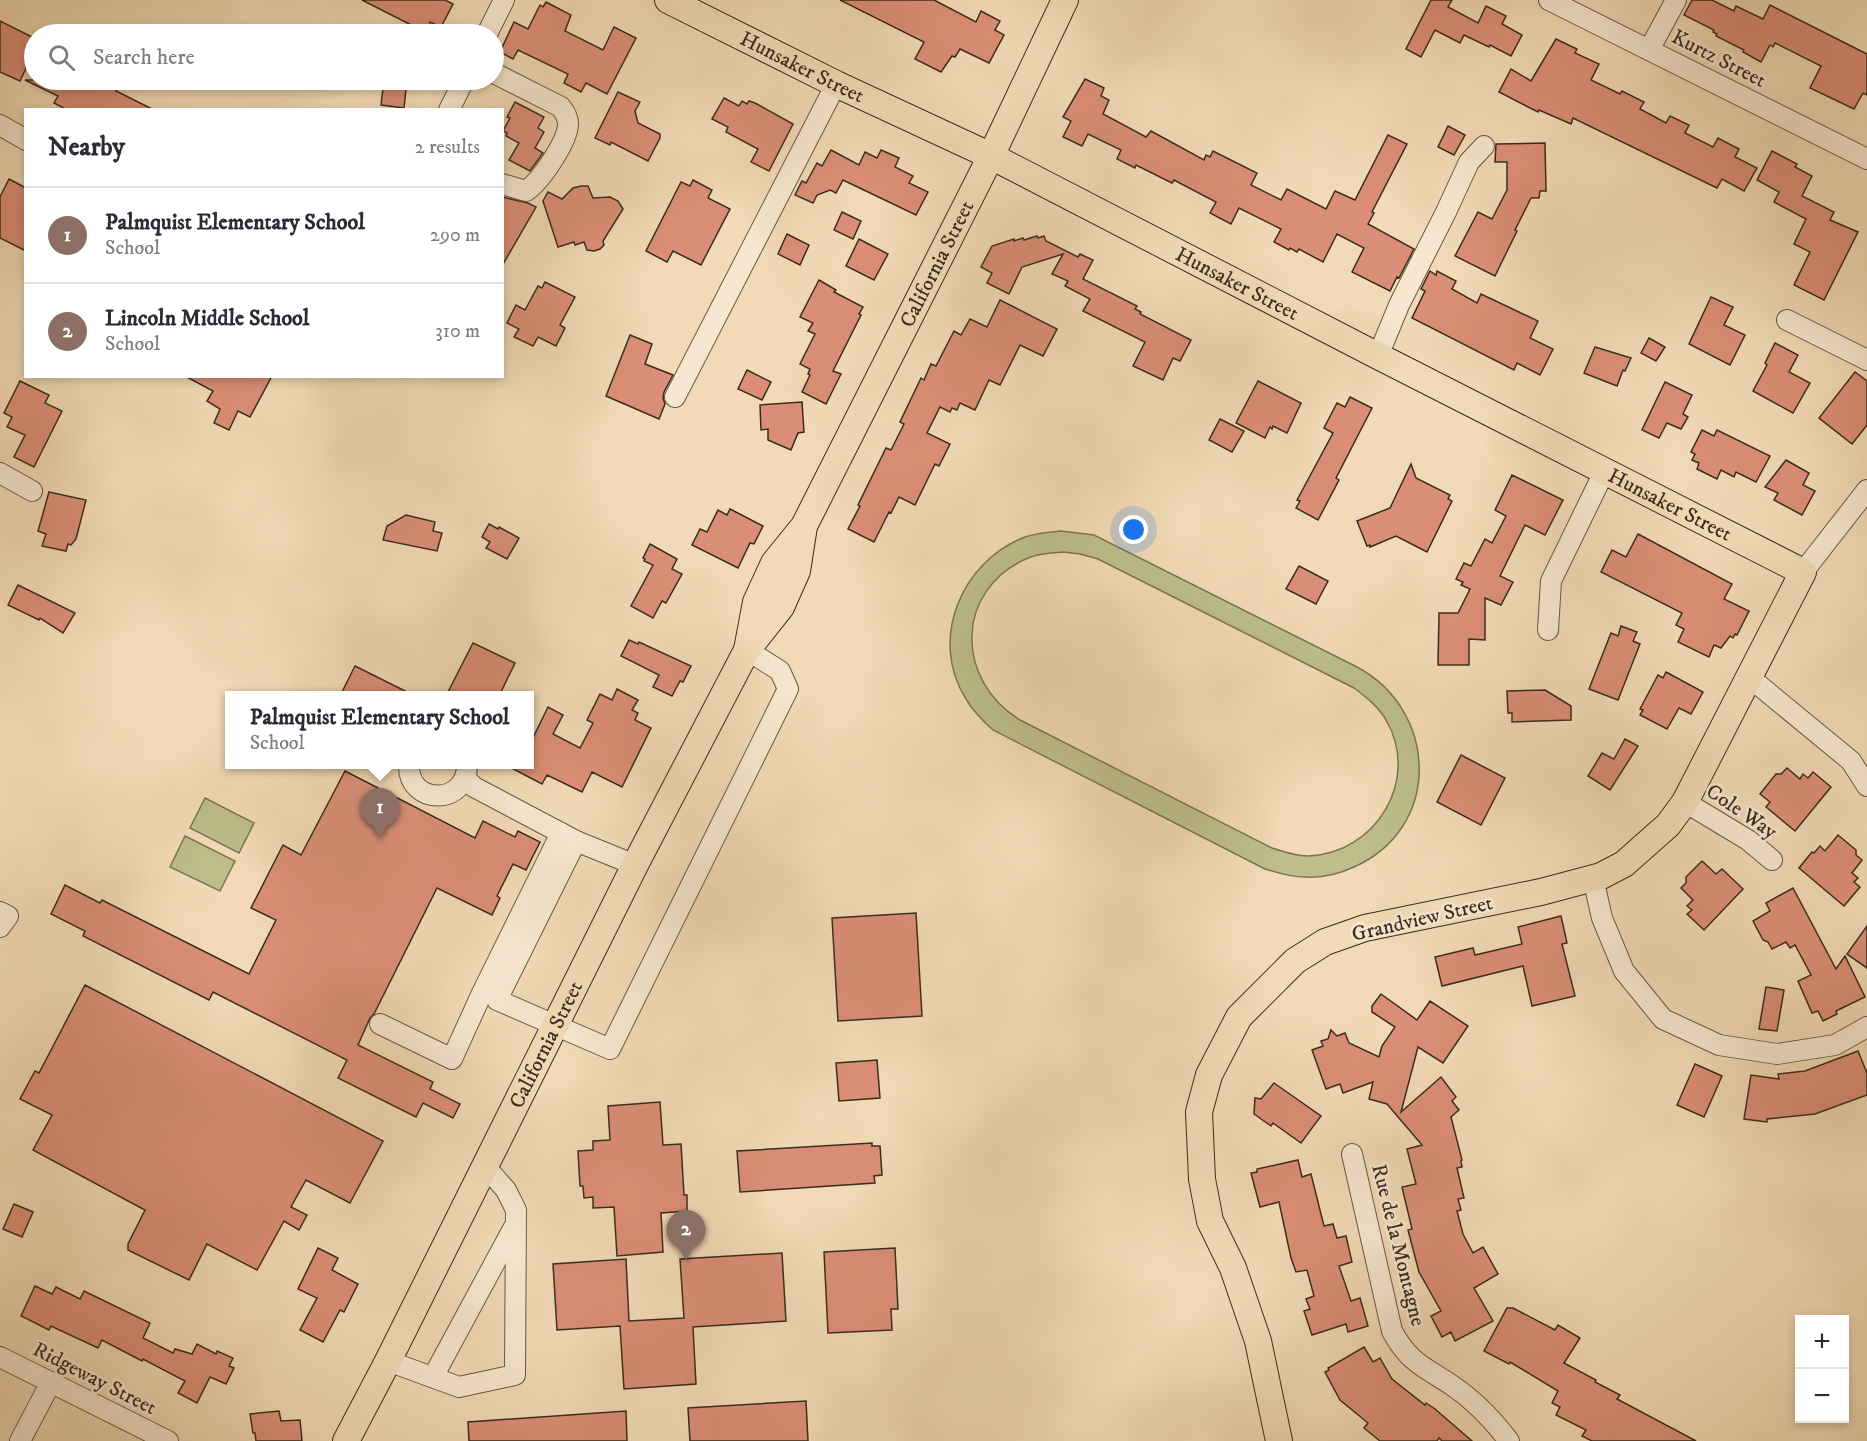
<!DOCTYPE html>
<meta charset="utf-8">
<style>
:root{--surface:#fff;--page:#f2f2f3;--text:#2b2b33;--muted:#7c7c81;--line:#e1e1e2;--accent:#1a73e8}
body{margin:0;font-family:"IM FELL DW Pica",serif;background:var(--page);color:var(--text)}
.controls{position:absolute;right:18px;bottom:18px;display:grid;overflow:hidden;border-radius:0px;box-shadow:0 3px 9px #0003}
.controls button{width:54px;height:54px;display:grid;place-items:center;padding:0;border:0;border-bottom:2px solid var(--line);background:var(--surface);color:var(--text);font:30px sans-serif}
.you{position:absolute;left:1134px;top:530px;width:21px;height:21px;margin:-15px;border:4px solid #fff;border-radius:50%;background:#1a73e8;box-shadow:0 0 0 9px #1a73e833}
.badge{display:grid;place-items:center;width:39px;height:39px;border-radius:50%;background:var(--accent);color:#fff;font-size:20px;font-weight:700}
.pin{position:absolute;translate:-50% -50px;filter:drop-shadow(0 2px 3px #0008)}
.pin::after{content:'';position:absolute;top:32px;width:21px;height:18px;background:inherit;clip-path:polygon(0 0,100% 0,50% 100%)}
.popup{position:absolute;left:225px;top:691px;width:309px;height:78px;box-sizing:border-box;display:grid;place-content:center;border-radius:0px;background:var(--surface);filter:drop-shadow(0 2px 4px #0005);font-size:20px;white-space:nowrap;color:var(--muted)}
.popup b{font-size:22px;color:var(--text)}
.popup::after{content:'';position:absolute;left:50%;top:100%;margin-left:-12px;border:12px solid transparent;border-top-color:var(--surface)}
.list{margin:0;padding:0;list-style:none}
h2{display:flex;justify-content:space-between;align-items:center;height:78px;margin:0;padding:0 24px;font-size:26px}
h2 small{font-size:20px;font-weight:400;color:var(--muted)}
.list li{display:grid;grid-template-columns:39px 1fr auto;gap:18px;align-items:center;box-sizing:border-box;height:96px;padding:0 24px;border-top:2px solid var(--line)}
.list b{display:block;font-size:22px;white-space:nowrap}
.list p{margin:0;font-size:20px;white-space:nowrap;color:var(--muted)}
.list em{font-size:20px;font-style:normal;color:var(--muted)}
.icon{flex:none;width:33px;height:33px;fill:none;stroke:currentColor;stroke-width:2;stroke-linecap:round;stroke-linejoin:round}
.map{position:relative;flex:none;width:1867px;height:1441px;overflow:hidden}
.search{position:absolute;background:var(--surface);box-shadow:0 3px 9px #0003;left:24px;top:24px;width:480px;height:66px;display:flex;align-items:center;gap:15px;box-sizing:border-box;padding:0 21px;border-radius:33px;color:var(--muted);font-size:22px}
.panel{position:absolute;background:var(--surface);box-shadow:0 3px 9px #0003;left:24px;top:108px;width:480px;height:270px;border-radius:0px}
.map>svg:first-child{display:block}
</style>
<div class="map">
<svg width="1867" height="1441" viewBox="0 0 1867 1441">
<rect width="100%" height="100%" fill="#f2dab6"/>
<filter id="stains"><feTurbulence type="fractalNoise" baseFrequency=".00333" numOctaves="4"/><feColorMatrix values="0 0 0 0 .2 0 0 0 0 .09 0 0 0 0 .02 0 0 0 .5 -.17"/></filter>
<radialGradient id="worn" r=".72"><stop offset=".6" stop-color="#630" stop-opacity="0"/><stop offset="1" stop-color="#630" stop-opacity=".3"/></radialGradient>
<!-- green -->
<g fill="#bdbe8c" stroke="#7c7554" stroke-width="1.5" fill-rule="evenodd">
<path d="M1061 531 1094 535 1357 667C1439 711 1442 828 1354 867 1339 874 1322 878 1305 877 1292 877 1278 873 1265 869L993 730C983 721 973 711 966 699 928 639 962 561 1025 537 1037 533 1049 532 1061 531ZM1064 552 1080 554 1098 559 1354 688C1366 697 1378 706 1386 720 1421 779 1376 854 1308 856 1296 856 1284 852 1272 848L1020 720C955 680 954 590 1028 558 1039 553 1051 553 1064 552Z"/>
<polygon points="205,798 254,823 239,853 190,828"/>
<polygon points="185,836 235,861 220,891 170,867"/>
</g>
<!-- building -->
<g fill="#db8e77" stroke="#3a2c1d" stroke-width="1.5">
<polygon points="362,0 445,0 453,4 441,27 430,22 429,34"/>
<polygon points="840,0 934,0 976,22 981,11 1000,21 995,30 1004,35 989,63 960,49 955,57 952,56 941,72 915,59 924,42"/>
<polygon points="1431,0 1452,0 1448,7 1478,23 1486,6 1506,16 1502,24 1522,35 1511,56 1490,45 1489,47 1464,35 1460,43 1435,30 1421,57 1406,49"/>
<polygon points="1692,0 1712,0 1734,11 1736,6 1763,19 1770,5 1855,48 1867,54 1867,95 1863,93 1854,109 1810,88 1821,66 1775,43 1773,47 1770,45 1761,62 1743,52 1744,50 1716,36 1717,34 1713,32 1714,30 1684,15"/>
<polygon points="546,2 571,15 565,31 603,50 614,27 636,38 607,94 586,83 581,92 564,83 568,74 518,50 513,59 500,52 514,22 528,29 540,5 543,7"/>
<polygon points="0,21 34,38 34,51 20,81 0,72"/>
<polygon points="1556,39 1577,49 1575,53 1599,64 1591,80 1620,94 1622,91 1644,102 1640,109 1666,123 1670,116 1689,125 1685,133 1713,147 1718,138 1739,149 1735,157 1757,168 1744,191 1722,179 1717,188 1573,118 1571,124 1539,110 1538,112 1499,92 1511,69 1531,81"/>
<polygon points="1085,79 1104,88 1101,96 1109,100 1103,114 1146,137 1151,131 1204,160 1206,155 1210,157 1213,151 1257,173 1251,185 1281,200 1287,189 1326,209 1335,191 1355,200 1388,135 1407,144 1372,212 1374,213 1368,224 1414,249 1399,278 1397,277 1390,291 1352,272 1364,248 1337,234 1323,262 1299,249 1297,252 1290,248 1289,250 1274,242 1281,229 1239,208 1231,224 1210,213 1216,202 1174,180 1172,183 1136,165 1135,168 1117,159 1121,150 1088,134 1082,146 1063,137 1071,121 1063,117"/>
<polygon points="25,80 107,80 119,85 116,91 154,110 67,110 54,103 58,96"/>
<polygon points="384,80 407,80 404,108 381,105"/>
<polygon points="618,92 640,102 635,111 638,123 660,134 660,138 648,161 611,142 610,145 595,138"/>
<polygon points="724,98 739,106 742,101 747,104 749,101 755,103 793,124 769,171 751,162 758,149 726,132 728,127 712,119"/>
<polygon points="515,102 544,117 538,128 544,132 535,148 543,153 530,171 509,160 519,143 506,136 507,133 503,131 510,118 507,117"/>
<polygon points="1448,126 1465,135 1454,155 1438,147"/>
<polygon points="1545,143 1546,191 1540,191 1539,198 1531,198 1515,230 1517,231 1495,276 1455,256 1478,212 1492,219 1507,190 1507,162 1495,162 1496,144"/>
<polygon points="831,150 859,165 865,152 877,158 881,150 899,158 895,167 913,176 909,183 928,192 916,215 843,180 836,193 830,190 817,195 813,203 795,195 802,181 806,183 817,163 822,166"/>
<polygon points="1772,151 1797,164 1795,167 1812,176 1802,196 1834,212 1830,220 1858,232 1824,300 1794,285 1810,252 1794,244 1806,219 1774,202 1779,192 1757,180"/>
<polygon points="9,179 26,188 26,251 0,238 0,197"/>
<polygon points="693,180 712,190 708,198 730,209 701,265 673,251 667,262 646,251 681,182 690,186"/>
<polygon points="581,186 588,186 593,198 610,197 618,201 623,209 603,241 604,245 600,249 594,251 587,250 584,242 575,245 574,242 558,247 543,201 548,192 562,199 573,188"/>
<polygon points="502,197 528,203 536,207 502,266"/>
<polygon points="842,212 861,221 853,239 834,230"/>
<polygon points="787,234 809,245 800,265 778,254"/>
<polygon points="1037,236 1038,238 1044,236 1046,241 1078,257 1080,254 1093,260 1083,279 1137,306 1135,309 1141,312 1140,314 1191,340 1180,361 1173,358 1163,380 1133,366 1145,342 1083,311 1090,299 1065,286 1068,281 1052,274 1063,254 1022,267 1009,294 987,283 992,273 981,267 992,246 1014,239 1014,241 1023,238 1024,240"/>
<polygon points="859,239 888,254 874,280 846,266"/>
<polygon points="1430,271 1436,275 1437,271 1456,281 1452,289 1477,303 1481,294 1538,321 1530,338 1553,349 1540,375 1517,363 1514,370 1412,318 1425,291 1421,289"/>
<polygon points="819,280 836,290 834,292 863,307 859,314 861,315 833,371 841,374 826,404 802,392 810,375 808,374 810,369 800,364 815,334 808,331 813,323 800,317"/>
<polygon points="545,282 575,297 560,325 565,328 556,346 538,337 533,346 514,337 519,329 507,323 516,305 525,310 538,286 542,288"/>
<polygon points="1711,297 1733,307 1724,325 1745,335 1730,365 1689,344"/>
<polygon points="1000,300 1057,329 1043,356 1020,345 1000,385 989,380 975,410 960,403 957,410 952,408 950,412 940,407 927,433 950,444 939,466 935,464 915,505 899,497 891,513 889,512 874,542 848,529 860,506 858,505 886,448 891,450 904,424 900,422 921,378 924,380 931,364 936,366 954,331 961,335 970,319 987,327"/>
<polygon points="630,335 652,344 645,364 673,375 664,392 663,398 665,404 659,419 606,396"/>
<polygon points="1649,338 1665,347 1656,361 1641,353"/>
<polygon points="1775,343 1798,355 1789,372 1810,383 1793,413 1753,391 1767,365 1765,363"/>
<polygon points="1595,347 1631,358 1625,371 1623,370 1617,386 1584,373"/>
<polygon points="747,370 771,382 762,400 738,389"/>
<polygon points="1855,372 1867,381 1867,425 1852,444 1819,418"/>
<polygon points="185,376 272,376 250,417 238,411 229,430 214,423 220,409 207,401 213,391"/>
<polygon points="20,381 49,395 45,403 62,411 34,467 14,457 25,435 7,427 12,417 4,413"/>
<polygon points="1258,381 1301,403 1287,433 1273,426 1272,429 1270,427 1265,438 1236,423"/>
<polygon points="1665,382 1692,395 1683,414 1688,417 1681,429 1667,423 1659,438 1642,430"/>
<polygon points="1350,397 1372,408 1336,478 1339,480 1318,520 1296,508 1300,501 1297,500 1333,433 1324,428 1337,403 1345,407"/>
<polygon points="802,402 804,432 798,433 791,450 768,440 768,429 761,430 760,405"/>
<polygon points="1220,419 1244,431 1232,452 1209,440"/>
<polygon points="1702,430 1714,436 1717,430 1770,456 1756,482 1736,472 1734,477 1721,470 1717,479 1697,469 1699,463 1692,460 1695,454 1691,452"/>
<polygon points="1786,460 1809,473 1803,485 1815,491 1802,515 1774,500 1778,493 1765,487"/>
<polygon points="1411,464 1416,478 1450,495 1448,499 1452,501 1427,552 1396,536 1370,547 1370,545 1367,546 1357,521 1390,508"/>
<polygon points="1512,475 1563,500 1545,535 1525,525 1500,576 1513,582 1501,605 1485,598 1485,640 1469,639 1469,665 1438,665 1439,613 1458,613 1470,589 1461,585 1463,582 1456,579 1464,563 1471,566 1485,539 1492,543 1506,516 1495,510"/>
<polygon points="49,492 86,500 76,539 71,545 68,544 66,551 42,546 46,534 38,531"/>
<polygon points="730,509 763,526 754,544 750,543 738,568 692,545 700,529 707,532 718,510 727,515"/>
<polygon points="406,515 435,522 433,531 442,533 437,551 383,540 387,526"/>
<polygon points="489,524 498,529 499,527 519,538 507,559 486,548 490,542 482,537"/>
<polygon points="1638,534 1732,584 1724,599 1749,611 1737,635 1735,634 1733,638 1730,636 1721,648 1714,645 1709,657 1678,642 1684,629 1676,625 1682,613 1601,572 1612,550 1626,557"/>
<polygon points="650,544 677,559 672,569 682,574 666,603 662,601 653,618 631,606 653,565 644,561 645,559 643,558"/>
<polygon points="1299,566 1328,581 1316,604 1286,589"/>
<polygon points="18,585 75,613 63,633 40,618 39,620 8,605"/>
<polygon points="1621,626 1637,632 1633,641 1640,644 1618,700 1589,689 1611,633 1618,636"/>
<polygon points="629,640 638,644 639,642 691,666 683,682 680,681 672,696 653,687 659,675 621,656"/>
<polygon points="473,643 515,663 499,696 446,696"/>
<polygon points="355,666 415,696 340,696"/>
<polygon points="1666,672 1703,692 1691,714 1679,708 1667,729 1640,715 1643,710 1640,709 1658,675 1663,678"/>
<polygon points="617,689 638,700 632,710 638,713 635,720 651,728 622,787 592,772 582,792 547,775 542,784 506,765 530,765 530,744 548,707 563,715 553,734 580,748 593,723 587,720 600,694 612,700"/>
<polygon points="1545,690 1571,706 1571,720 1512,722 1512,713 1508,713 1507,691"/>
<polygon points="1625,739 1638,746 1610,790 1588,776 1602,753 1614,759"/>
<polygon points="1461,755 1505,778 1481,825 1437,802"/>
<polygon points="1787,768 1800,779 1803,774 1808,778 1813,772 1831,787 1795,831 1766,807 1770,802 1760,794 1776,774 1781,774"/>
<polygon points="345,771 475,838 483,821 515,837 518,831 540,842 526,870 513,864 497,896 500,898 492,915 437,888 374,1014 370,1018 358,1045 433,1082 430,1089 460,1104 453,1118 423,1103 416,1117 338,1078 347,1060 213,992 209,1000 83,936 85,931 51,914 65,885 100,903 102,900 249,974 276,920 251,908 283,845 301,855"/>
<polygon points="1838,835 1856,850 1856,855 1862,860 1852,873 1858,878 1854,882 1860,887 1844,906 1799,868 1812,852 1814,853 1820,846 1825,851"/>
<polygon points="1702,861 1716,874 1722,869 1743,889 1704,930 1687,914 1692,910 1687,906 1693,900 1681,888 1686,883 1686,877"/>
<polygon points="1793,888 1836,969 1845,956 1865,997 1836,1011 1837,1014 1823,1021 1818,1011 1812,1013 1798,981 1811,975 1795,945 1790,948 1786,942 1772,949 1768,942 1763,940 1753,921 1770,911 1766,903"/>
<polygon points="916,913 922,1016 838,1021 832,918"/>
<polygon points="1561,916 1567,943 1562,944 1575,996 1532,1006 1523,966 1442,986 1435,957 1473,948 1475,955 1522,944 1518,927"/>
<polygon points="1867,926 1867,968 1847,954"/>
<polygon points="85,985 383,1141 350,1203 306,1180 291,1207 307,1215 299,1230 284,1221 257,1270 207,1244 189,1280 128,1250 128,1244 145,1210 33,1150 52,1115 20,1099 35,1071 39,1073"/>
<polygon points="1766,987 1784,990 1777,1031 1759,1029"/>
<polygon points="1381,994 1417,1020 1430,1001 1468,1026 1443,1063 1418,1047 1401,1112 1441,1077 1456,1097 1452,1101 1459,1110 1451,1117 1462,1160 1461,1161 1462,1167 1457,1168 1464,1198 1458,1199 1461,1210 1457,1211 1463,1234 1473,1253 1483,1247 1498,1274 1474,1288 1493,1321 1455,1341 1451,1332 1442,1337 1431,1316 1441,1311 1419,1272 1408,1230 1412,1229 1402,1187 1416,1184 1407,1149 1422,1145 1387,1104 1369,1099 1373,1082 1343,1093 1340,1084 1326,1089 1312,1050 1323,1046 1321,1041 1328,1039 1331,1030 1337,1036 1345,1033 1349,1043 1379,1057 1382,1046 1395,1027 1372,1012 1372,1006"/>
<polygon points="1858,1051 1867,1073 1867,1095 1815,1114 1767,1119 1767,1122 1744,1119 1751,1075 1779,1079 1778,1074 1805,1071"/>
<polygon points="877,1060 880,1098 839,1101 836,1063"/>
<polygon points="1695,1064 1722,1076 1704,1117 1677,1105"/>
<polygon points="1274,1083 1321,1116 1301,1143 1273,1123 1271,1126 1254,1114 1255,1098 1261,1099"/>
<polygon points="660,1102 663,1145 681,1144 684,1195 687,1195 687,1211 661,1213 663,1252 617,1256 614,1207 593,1208 593,1197 584,1198 583,1186 580,1186 578,1151 593,1150 593,1141 610,1140 608,1106"/>
<polygon points="872,1143 872,1146 880,1146 882,1175 874,1176 875,1183 740,1192 737,1151"/>
<polygon points="1298,1160 1302,1177 1311,1174 1324,1226 1333,1224 1337,1238 1346,1236 1352,1262 1339,1266 1351,1301 1360,1298 1368,1326 1348,1332 1346,1324 1312,1335 1304,1311 1310,1309 1306,1299 1314,1296 1307,1270 1296,1272 1291,1258 1279,1202 1260,1207 1251,1173 1257,1172 1257,1169"/>
<polygon points="14,1204 33,1212 22,1237 3,1229"/>
<polygon points="318,1248 338,1258 332,1270 358,1284 344,1312 340,1310 323,1342 300,1330 317,1298 298,1289"/>
<polygon points="895,1248 898,1309 891,1309 892,1330 828,1333 824,1252"/>
<polygon points="782,1253 786,1321 693,1327 696,1384 624,1389 620,1326 557,1330 553,1264 626,1259 629,1321 684,1318 680,1259"/>
<polygon points="35,1286 52,1294 56,1287 80,1299 84,1291 150,1323 143,1338 173,1353 175,1349 192,1354 197,1344 216,1354 217,1351 233,1358 229,1366 234,1368 226,1384 210,1377 197,1403 178,1393 185,1381 143,1359 142,1361 102,1340 98,1348 51,1326 49,1330 21,1316"/>
<polygon points="1507,1308 1513,1308 1555,1330 1558,1325 1580,1338 1564,1363 1596,1380 1595,1382 1620,1395 1617,1399 1696,1441 1592,1441 1582,1436 1586,1430 1556,1415 1560,1407 1552,1403 1558,1391 1510,1362 1509,1364 1484,1351"/>
<polygon points="1364,1347 1373,1362 1380,1358 1392,1379 1425,1405 1426,1403 1435,1409 1472,1441 1442,1441 1439,1438 1437,1441 1380,1441 1364,1428 1368,1423 1340,1400 1325,1372 1329,1370 1328,1368"/>
<polygon points="806,1401 808,1441 690,1441 688,1408"/>
<polygon points="279,1411 281,1421 300,1420 302,1441 256,1441 255,1433 253,1433 250,1414"/>
<polygon points="626,1411 627,1441 469,1441 468,1422"/>
</g>
<g fill="none" stroke-linecap="round" stroke-linejoin="round">
<defs>
<g id="minor">
<polyline points="1549,0 1867,159"/>
<polyline points="487,34 504,0"/>
<polyline points="1649,50 1676,0"/>
<path d="M494 73 561 107C565 113 568 117 568 124 568 141 540 182 526 191L502 184"/>
<polyline points="449,110 464,80"/>
<polyline points="0,125 26,140"/>
<polyline points="1787,320 1867,360"/>
<polyline points="1378,356 1399,305 1446,212 1469,162 1484,146"/>
<polyline points="675,397 836,84"/>
<polyline points="0,473 32,491"/>
<polyline points="1803,572 1867,490"/>
<polyline points="1548,630 1551,581 1605,470"/>
<polyline points="1749,677 1851,761 1867,786"/>
<path d="M409 764C407 806 468 806 467 764"/>
<polyline points="465,778 474,787 561,833"/>
<polyline points="1685,802 1748,840 1772,860"/>
<polyline points="635,865 576,841 497,1000 610,1049 788,689 780,671 747,650"/>
<polyline points="1593,878 1602,918 1624,971 1663,1019 1719,1045 1777,1054 1835,1045 1867,1027"/>
<polyline points="0,912 8,916 0,927"/>
<polyline points="380,1024 452,1059 482,993 561,833 576,841"/>
<path d="M1352 1154 1392 1331C1409 1363 1425 1367 1453 1386 1475 1401 1493 1420 1509 1441"/>
<polyline points="0,1357 168,1441"/>
<polyline points="388,1361 459,1387 515,1375 516,1210 506,1190 484,1165"/>
<polyline points="433,1377 514,1227"/>
<polyline points="20,1441 51,1382"/>
</g>
<g id="major">
<path id="s1" d="M668 0 836 84 991 156 1378 356 1803 572 1685 802 1668 825 1624 864 1601 876 1541 892 1365 928 1325 942 1295 961 1239 1017 1209 1075 1199 1112 1202 1179 1210 1221 1233 1268 1258 1341 1279 1441"/>
<path id="s2" d="M804 526 797 571 781 607 747 650 756 602 774 563 804 526 991 156 1065 0"/>
<path id="s3" d="M346 1441 388 1361 635 865 747 650"/>
</g>
</defs>
<!-- minor casing -->
<use href="#minor" stroke="#685843" stroke-width="22"/>
<!-- major casing -->
<use href="#major" stroke="#3a2c1d" stroke-width="28"/>
<!-- minor -->
<use href="#minor" stroke="#f7e7d0" stroke-width="20"/>
<!-- major -->
<use href="#major" stroke="#f2dab6" stroke-width="26"/>
</g>
<g text-anchor="middle" stroke-width="5" stroke-linejoin="round" paint-order="stroke">
<!-- street labels -->
<g font-size="21" fill="#3a2c1d" stroke="#f7e7d0">
<text transform="translate(1719 58) rotate(27)" y="7">Kurtz Street</text>
<text dy="7" stroke="none"><textPath href="#s1" startOffset="150">Hunsaker Street</textPath></text>
<text dy="7" stroke="none"><textPath href="#s2" startOffset="573">California Street</textPath></text>
<text dy="7" stroke="none"><textPath href="#s1" startOffset="636">Hunsaker Street</textPath></text>
<text dy="7" stroke="none"><textPath href="#s1" startOffset="1122">Hunsaker Street</textPath></text>
<text transform="translate(1742 811) rotate(34)" y="7">Cole Way</text>
<text transform="translate(1422 918) rotate(-13)" y="7">Grandview Street</text>
<text dy="7" stroke="none"><textPath href="#s3" startOffset="444">California Street</textPath></text>
<text transform="translate(1399 1245) rotate(76)" y="7">Rue de la Montagne</text>
<text transform="translate(95 1378) rotate(27)" y="7">Ridgeway Street</text>
</g>
</g>
<rect width="100%" height="100%" filter="url(#stains)"/>
<rect width="100%" height="100%" fill="url(#worn)"/>
</svg>
<div class="controls">
<button>+</button>
<button>−</button>
</div>
<div class="you"></div>
<div class="pin badge" style="left:380px;top:838px;background:#8d6e63">1</div>
<div class="popup"><b>Palmquist Elementary School</b>School</div>
<div class="pin badge" style="left:686px;top:1260px;background:#8d6e63">2</div>
<div class="search"><svg class="icon" aria-label="search" viewBox="0 0 24 24"><circle cx="10" cy="10" r="6"/><path d="M15 15l6 6"/></svg>Search here</div>
<section class="panel">
<h2>Nearby<small>2 results</small></h2>
<ul class="list">
<li><span class="badge" style="background:#8d6e63">1</span><div><b>Palmquist Elementary School</b><p>School</p></div><em>290 m</em></li>
<li><span class="badge" style="background:#8d6e63">2</span><div><b>Lincoln Middle School</b><p>School</p></div><em>310 m</em></li>
</ul>
</section>
</div>
